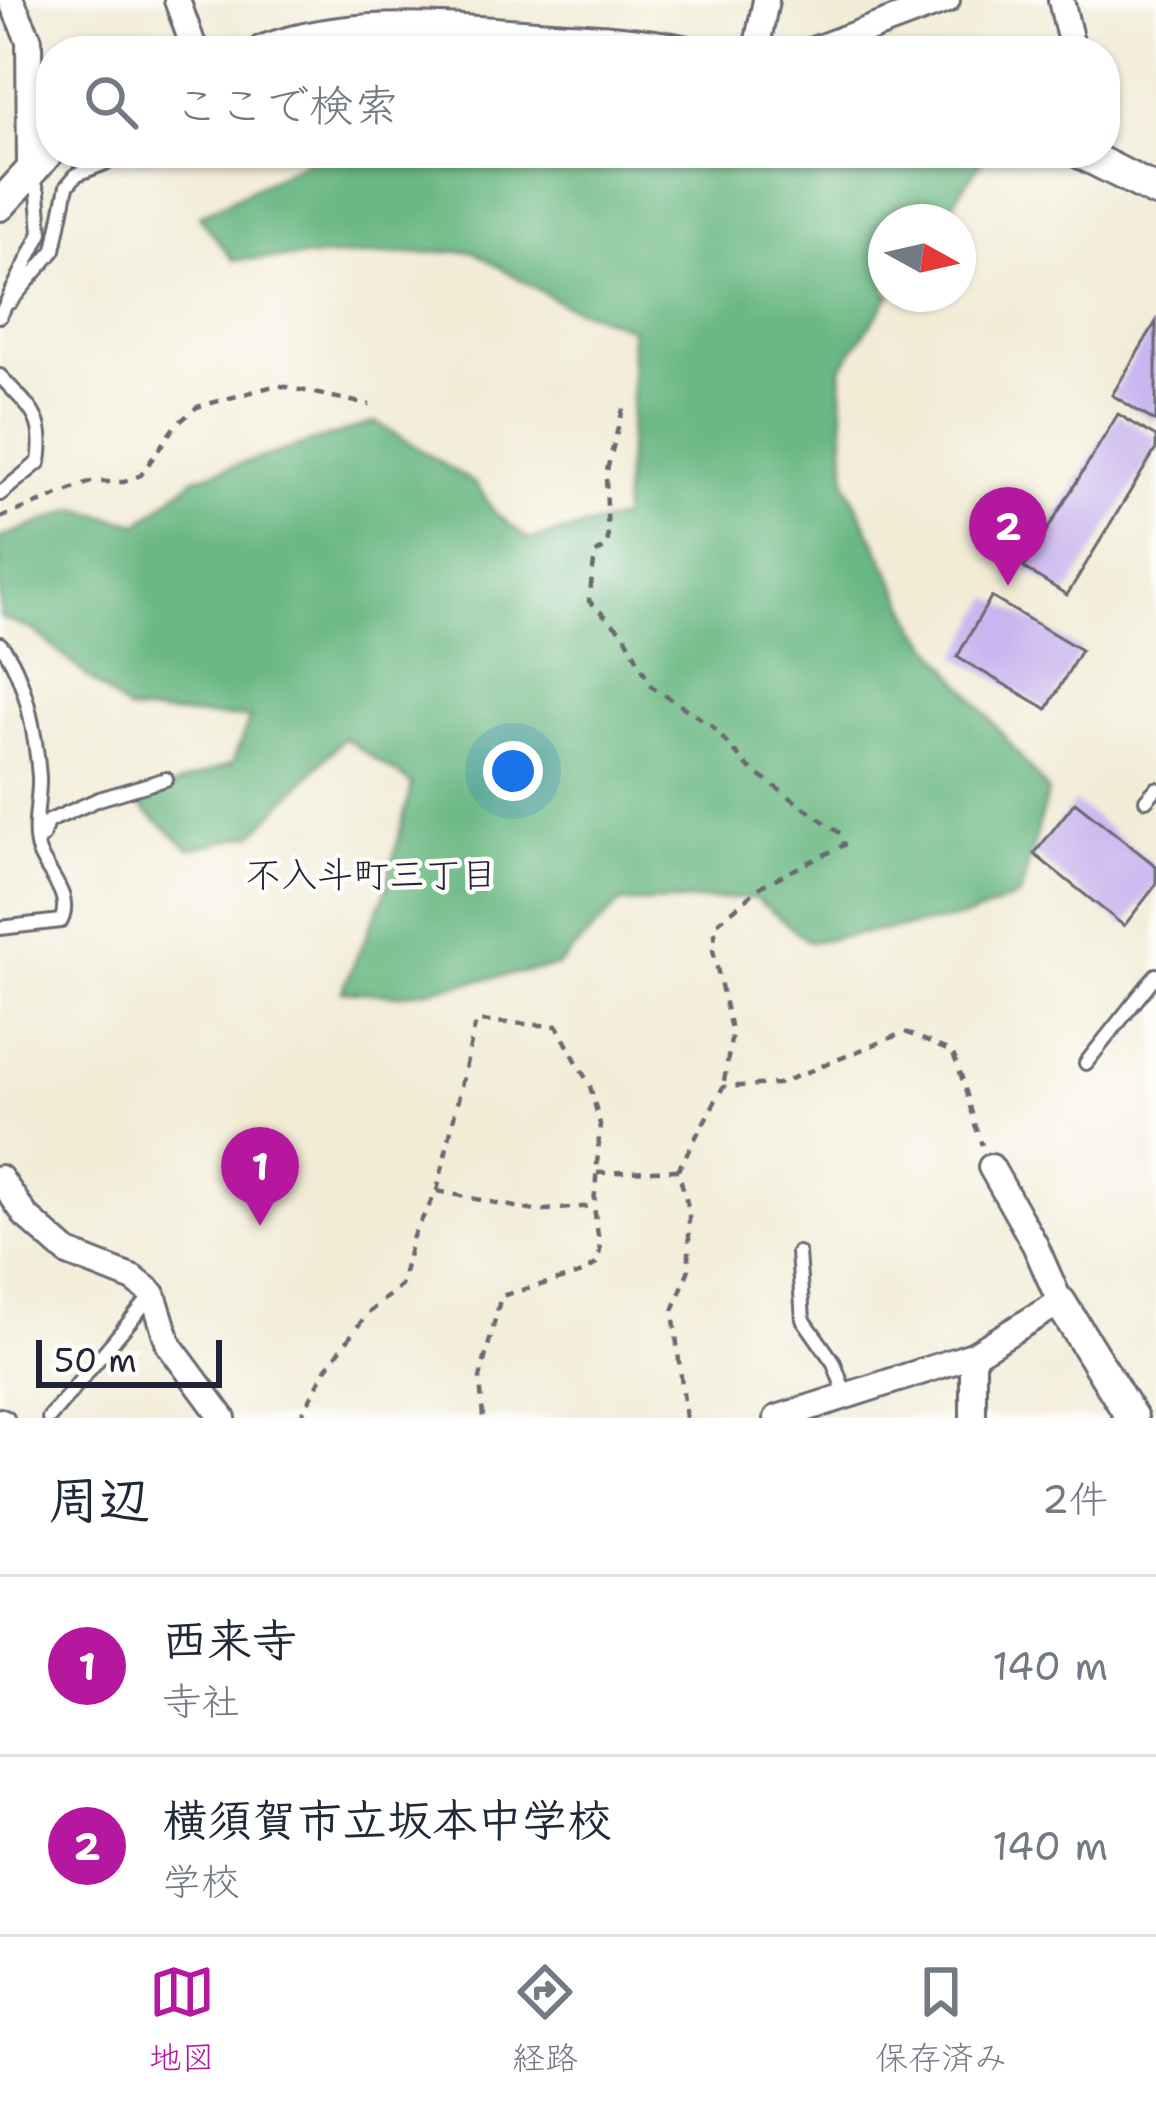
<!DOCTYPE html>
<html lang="ja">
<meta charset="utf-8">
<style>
:root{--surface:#fff;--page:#f6f6f7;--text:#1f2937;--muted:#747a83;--line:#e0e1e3;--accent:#b5179e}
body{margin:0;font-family:"Shantell Sans","Klee One",sans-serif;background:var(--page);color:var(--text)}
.compass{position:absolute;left:868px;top:204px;width:108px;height:108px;border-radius:50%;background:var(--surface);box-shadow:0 3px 9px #0004;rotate:98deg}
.scale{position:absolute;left:36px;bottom:30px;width:186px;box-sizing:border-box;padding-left:12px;border:6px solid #22223b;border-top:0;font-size:33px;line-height:42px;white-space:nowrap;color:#22223b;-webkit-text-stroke:9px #fdfcf7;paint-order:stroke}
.you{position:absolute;left:513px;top:771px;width:42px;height:42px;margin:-30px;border:9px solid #fff;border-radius:50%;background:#1a73e8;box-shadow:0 0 0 18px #1a73e833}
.badge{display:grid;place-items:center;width:78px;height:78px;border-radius:50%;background:var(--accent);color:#fff;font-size:39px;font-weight:700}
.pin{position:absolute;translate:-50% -99px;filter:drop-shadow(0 3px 6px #0008)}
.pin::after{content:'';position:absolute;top:63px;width:42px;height:36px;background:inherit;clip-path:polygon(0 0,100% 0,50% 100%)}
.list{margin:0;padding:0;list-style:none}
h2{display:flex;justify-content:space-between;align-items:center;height:156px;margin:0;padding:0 48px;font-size:51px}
h2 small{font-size:39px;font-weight:400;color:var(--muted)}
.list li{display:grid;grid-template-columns:78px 1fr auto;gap:36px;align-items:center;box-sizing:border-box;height:180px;padding:0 48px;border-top:3px solid var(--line)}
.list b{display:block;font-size:45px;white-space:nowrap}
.list p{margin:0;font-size:39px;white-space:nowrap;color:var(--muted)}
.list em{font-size:39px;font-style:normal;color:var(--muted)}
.icon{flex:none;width:66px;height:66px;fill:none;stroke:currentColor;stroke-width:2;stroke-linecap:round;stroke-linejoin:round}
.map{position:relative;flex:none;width:1156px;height:1418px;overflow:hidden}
.search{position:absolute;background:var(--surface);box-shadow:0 3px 9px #0004;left:36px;right:36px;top:36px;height:132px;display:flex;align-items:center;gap:30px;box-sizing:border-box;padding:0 42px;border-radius:48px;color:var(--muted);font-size:45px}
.sheet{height:516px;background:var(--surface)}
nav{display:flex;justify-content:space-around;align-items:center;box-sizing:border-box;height:168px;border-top:3px solid var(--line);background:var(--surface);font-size:33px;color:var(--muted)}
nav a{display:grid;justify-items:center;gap:6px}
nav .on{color:var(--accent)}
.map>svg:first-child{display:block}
</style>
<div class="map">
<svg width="1156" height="1418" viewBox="0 0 1156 1418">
<rect width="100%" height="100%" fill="#fdfcf7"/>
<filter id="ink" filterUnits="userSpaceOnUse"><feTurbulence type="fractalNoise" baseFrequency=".00833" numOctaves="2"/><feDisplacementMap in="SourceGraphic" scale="24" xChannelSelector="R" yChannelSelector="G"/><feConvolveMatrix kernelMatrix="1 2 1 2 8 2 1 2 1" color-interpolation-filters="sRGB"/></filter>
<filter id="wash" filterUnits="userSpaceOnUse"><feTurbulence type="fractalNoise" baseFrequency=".004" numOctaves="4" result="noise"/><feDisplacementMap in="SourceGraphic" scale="48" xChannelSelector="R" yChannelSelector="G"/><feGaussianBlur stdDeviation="2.7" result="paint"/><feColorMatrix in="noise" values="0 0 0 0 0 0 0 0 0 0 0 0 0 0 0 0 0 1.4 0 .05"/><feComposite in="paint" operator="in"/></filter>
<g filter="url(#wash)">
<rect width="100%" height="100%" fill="#f2ecd7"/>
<!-- forest -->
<polygon fill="#6ab883" stroke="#466d5f" stroke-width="3" points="323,153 987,153 940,222 886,222 886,294 891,294 841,368 846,483 918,629 1048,791 1020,896 967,917 809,942 755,898 620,903 557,966 400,995 342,991 384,895 412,784 344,738 254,834 190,849 134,801 232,763 250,718 129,712 33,630 0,618 0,538 76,509 139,524 195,478 376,422 477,485 494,512 529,540 622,518 632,402 631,328 562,304 473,251 233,260 199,216"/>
<g id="blocks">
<!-- building -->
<g fill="#c9b5ef">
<polygon points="1156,322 1156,422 1112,395"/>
<polygon points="1118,414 1156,437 1156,449 1067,595 1024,568"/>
<polygon points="991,597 1081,650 1047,709 957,657"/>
<polygon points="1075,802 1156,866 1156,885 1124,926 1034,854"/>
</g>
</g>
</g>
<g filter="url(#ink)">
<use href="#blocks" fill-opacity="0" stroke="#6b6972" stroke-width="3"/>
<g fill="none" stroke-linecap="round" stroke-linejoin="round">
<defs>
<g id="service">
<polyline points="10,302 54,250 67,186 77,174 131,153"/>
<polyline points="0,316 41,233 38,193 31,172"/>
<path d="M0 376C30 409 46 416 39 462L0 494"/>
<path d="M0 644C26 674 36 737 39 777 40 800 31 831 39 852 48 875 73 895 61 921L0 928"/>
<polyline points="1146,800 1156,789"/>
<polyline points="42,837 47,822 99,799 166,779"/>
<polyline points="1086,1063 1156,975"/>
<polyline points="798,1253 803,1319 834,1363 846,1396"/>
<polyline points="0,1415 7,1418"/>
<polyline points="49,1418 152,1295"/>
</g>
<g id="minor">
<polyline points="11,0 29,40 30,168"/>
<polyline points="177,0 195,51"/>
<polyline points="1061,0 1073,51"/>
<polyline points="756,51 766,0"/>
<polyline points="810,51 947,0"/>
<polyline points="0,1178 26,1216 68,1253 134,1279 153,1294 169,1345 223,1418"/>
<polyline points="973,1355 973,1418"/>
<polyline points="777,1418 973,1355 1060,1302 1035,1245 991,1167"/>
</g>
<g id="tertiary">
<path d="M263 51C350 19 446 30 537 36 586 39 635 41 683 51"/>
<polyline points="1081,153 1156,191"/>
<polyline points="0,205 51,149"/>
<polyline points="1060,1302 1132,1418"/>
</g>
</defs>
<!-- service casing -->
<use href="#service" stroke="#6b6972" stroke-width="18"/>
<!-- minor casing -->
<use href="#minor" stroke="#6b6972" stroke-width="30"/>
<!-- tertiary casing -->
<use href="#tertiary" stroke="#6b6972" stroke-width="36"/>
<!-- path -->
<g stroke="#6b6972" stroke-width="4.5" stroke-dasharray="9 9" stroke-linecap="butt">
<polyline points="623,409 606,474 608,545 595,554 589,601 625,635 651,686 712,726 749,768 841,834 844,845 763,885 716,924 713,950 732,1034 723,1087"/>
<polyline points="0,518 91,482 124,482 141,475 174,427 197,407 277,385 370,405"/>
<polyline points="597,1173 678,1170"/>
<polyline points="437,1191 535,1211 594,1206"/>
<polyline points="300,1418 326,1369 367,1314 401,1285 413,1236 437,1191 476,1021 557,1026 590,1086 600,1124 594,1206 600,1251 596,1264 583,1273 501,1296 480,1378 483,1418"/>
<path d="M686 1418 673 1311 689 1269V1210L678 1170 723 1087 778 1084 905 1032 952 1052C966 1082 970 1114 982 1145"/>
</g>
<!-- service -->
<use href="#service" stroke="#fff" stroke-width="12"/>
<!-- minor -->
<use href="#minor" stroke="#fff" stroke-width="24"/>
<!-- tertiary -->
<use href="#tertiary" stroke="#fff" stroke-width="30"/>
</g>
</g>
<g text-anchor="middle" stroke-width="9" stroke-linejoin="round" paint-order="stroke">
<!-- neighbourhood labels -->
<g font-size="36" fill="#22223b" stroke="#fdfcf7">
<text x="371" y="887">不入斗町三丁目</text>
</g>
</g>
</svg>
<svg class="compass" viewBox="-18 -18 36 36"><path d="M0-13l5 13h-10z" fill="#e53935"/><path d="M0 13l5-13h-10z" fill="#747a83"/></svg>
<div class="scale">50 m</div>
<div class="you"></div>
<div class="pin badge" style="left:260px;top:1226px">1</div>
<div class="pin badge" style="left:1008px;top:586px">2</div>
<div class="search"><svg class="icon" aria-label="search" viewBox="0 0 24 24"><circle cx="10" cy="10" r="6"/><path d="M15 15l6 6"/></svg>ここで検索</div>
</div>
<section class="sheet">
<h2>周辺<small>2件</small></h2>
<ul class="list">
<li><span class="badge">1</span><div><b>西来寺</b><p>寺社</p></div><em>140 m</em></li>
<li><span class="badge">2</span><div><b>横須賀市立坂本中学校</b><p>学校</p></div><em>140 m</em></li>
</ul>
</section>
<nav>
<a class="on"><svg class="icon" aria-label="map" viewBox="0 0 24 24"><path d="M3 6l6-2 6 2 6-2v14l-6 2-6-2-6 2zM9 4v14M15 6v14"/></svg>地図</a>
<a><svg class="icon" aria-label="directions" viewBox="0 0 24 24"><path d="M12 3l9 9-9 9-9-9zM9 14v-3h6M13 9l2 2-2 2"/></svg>経路</a>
<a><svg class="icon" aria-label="saved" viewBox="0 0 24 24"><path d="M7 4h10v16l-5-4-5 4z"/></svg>保存済み</a>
</nav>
